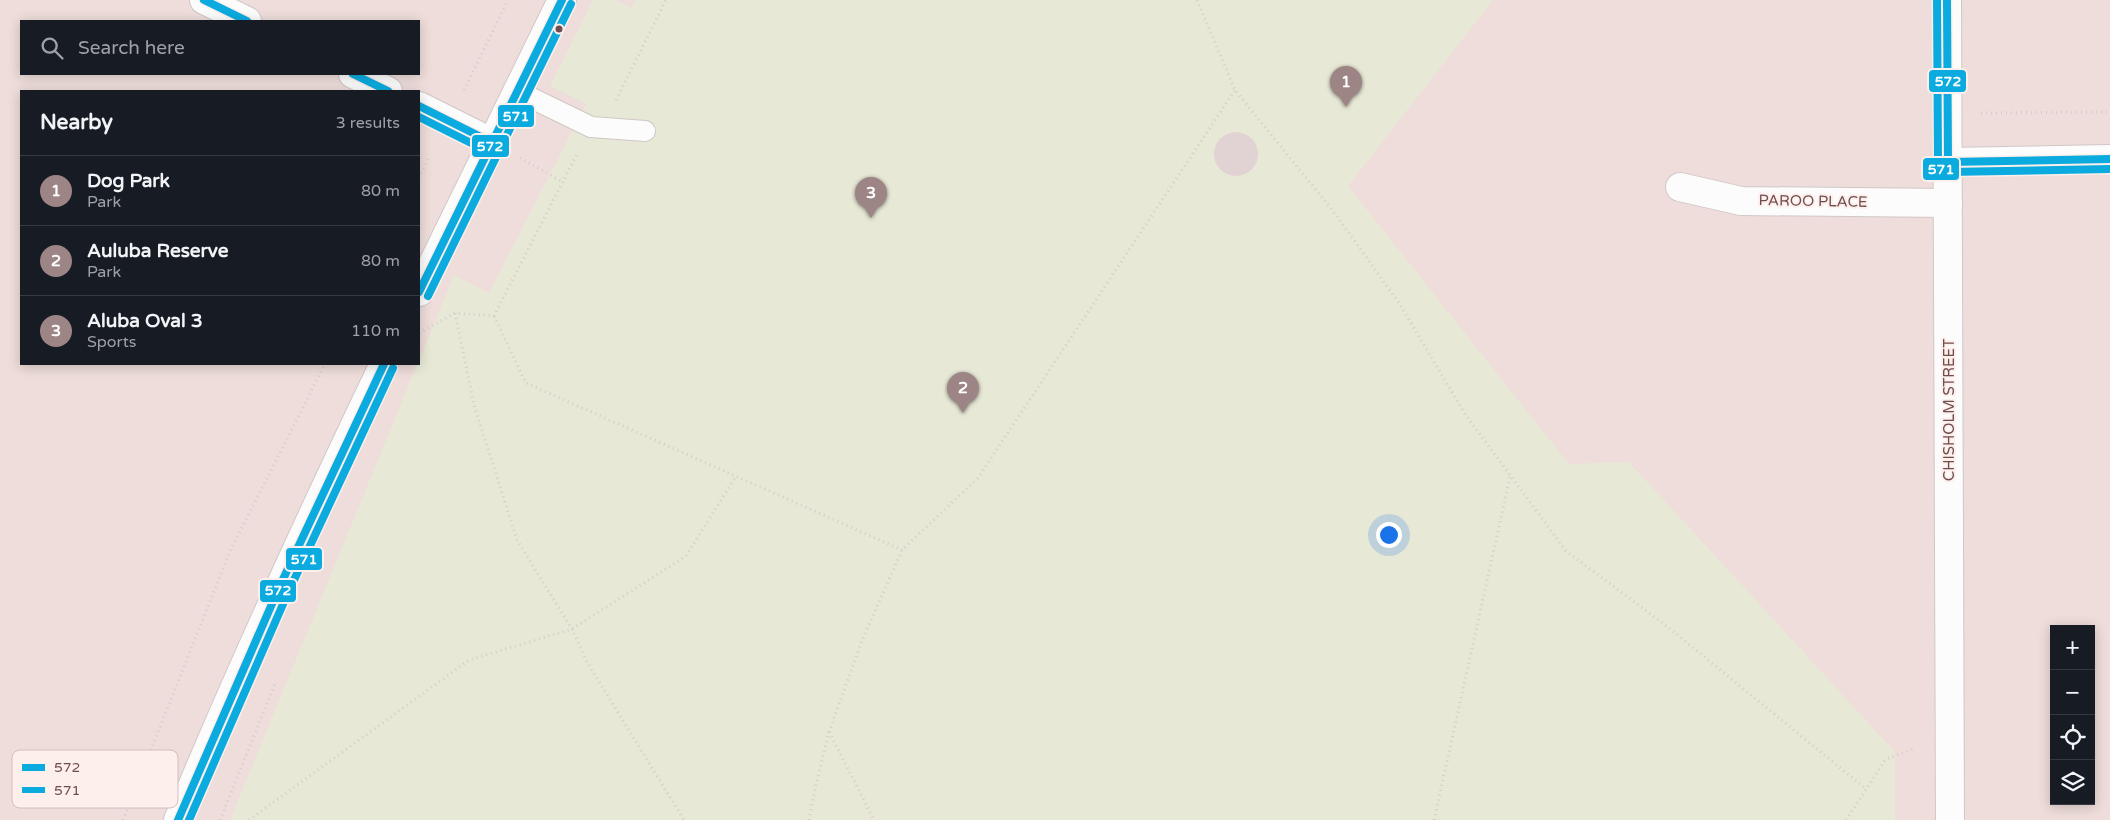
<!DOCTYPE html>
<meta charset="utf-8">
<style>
:root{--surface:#171b24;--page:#20242c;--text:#f1f3f6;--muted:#9ea1a6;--line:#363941;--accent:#9e8585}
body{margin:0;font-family:"Varela Round",sans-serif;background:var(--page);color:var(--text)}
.controls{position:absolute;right:15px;bottom:15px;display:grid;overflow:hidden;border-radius:0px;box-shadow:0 2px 12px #0003}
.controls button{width:45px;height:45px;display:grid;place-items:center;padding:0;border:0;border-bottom:1px solid var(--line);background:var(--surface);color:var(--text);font:25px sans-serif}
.you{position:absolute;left:1388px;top:534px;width:18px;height:18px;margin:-12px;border:4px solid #fff;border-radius:50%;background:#1a73e8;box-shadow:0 0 0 8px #1a73e833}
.badge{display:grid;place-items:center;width:32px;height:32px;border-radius:50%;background:var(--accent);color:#fff;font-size:16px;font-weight:700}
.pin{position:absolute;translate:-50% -41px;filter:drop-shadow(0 1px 2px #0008)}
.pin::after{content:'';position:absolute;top:26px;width:18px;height:15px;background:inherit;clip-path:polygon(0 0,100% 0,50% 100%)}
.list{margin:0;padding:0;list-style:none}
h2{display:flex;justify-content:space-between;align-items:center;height:65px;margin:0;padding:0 20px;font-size:21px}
h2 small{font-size:16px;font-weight:400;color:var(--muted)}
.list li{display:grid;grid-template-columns:32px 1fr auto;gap:15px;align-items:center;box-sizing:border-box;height:70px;padding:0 20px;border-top:1px solid var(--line)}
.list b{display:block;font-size:19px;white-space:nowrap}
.list p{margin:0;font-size:16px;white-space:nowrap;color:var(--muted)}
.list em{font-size:16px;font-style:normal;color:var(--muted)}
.icon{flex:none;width:28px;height:28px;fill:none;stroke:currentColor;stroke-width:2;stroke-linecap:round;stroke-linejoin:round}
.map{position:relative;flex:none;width:2110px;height:820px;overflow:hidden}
.search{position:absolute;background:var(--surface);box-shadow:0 2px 12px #0003;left:20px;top:20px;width:400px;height:55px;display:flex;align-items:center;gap:12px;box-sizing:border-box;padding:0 18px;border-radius:0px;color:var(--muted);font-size:19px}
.panel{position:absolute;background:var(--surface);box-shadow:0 2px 12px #0003;left:20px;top:90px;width:400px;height:275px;border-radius:0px}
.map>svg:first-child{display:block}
</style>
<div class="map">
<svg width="2110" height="820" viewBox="0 0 2110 820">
<rect width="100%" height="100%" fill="#f4ecea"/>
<!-- residential -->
<path fill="#eeddda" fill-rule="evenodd" d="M0 0H2110V820H0ZM21 21H419V74H21ZM21 91H419V364H21ZM2054 629H2091V801H2054Z"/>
<!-- green -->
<polygon fill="#e8e8d6" points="593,0 616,0 631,8 635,0 1493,0 1348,186 1569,464 1629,462 1895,752 1895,820 230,820 454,275 489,293 586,104 550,86"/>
<!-- building -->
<circle fill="#e1d3d3" cx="1236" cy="154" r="22"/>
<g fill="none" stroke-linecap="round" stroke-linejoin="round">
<defs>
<polyline id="service" points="517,91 591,127 645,131"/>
<g id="minor">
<polyline points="204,0 247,21"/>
<polyline points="1947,0 1950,820"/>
<polyline points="353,74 388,91"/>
<polyline points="419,106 491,142"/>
<polyline points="1948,162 2110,159"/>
<polyline points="1680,187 1741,201 1948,203"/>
</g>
<g id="tertiary">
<polyline points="419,292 562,0"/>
<path d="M178 820C242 666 312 514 384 364"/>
</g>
</defs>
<!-- service casing -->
<use href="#service" stroke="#d1c7c7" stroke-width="22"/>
<!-- minor casing -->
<use href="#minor" stroke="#d1c7c7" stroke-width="30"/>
<!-- tertiary casing -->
<use href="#tertiary" stroke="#d1c7c7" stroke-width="30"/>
<!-- path -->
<g stroke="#d5cccb" stroke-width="3" stroke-dasharray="1 4" stroke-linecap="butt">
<polyline points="1197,0 1235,90 1333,211 1399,303 1465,414 1566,551 1664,624 1866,789"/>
<polyline points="464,90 508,0"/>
<polyline points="616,100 666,0"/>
<polyline points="1981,113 2110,112"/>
<polyline points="520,158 563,182"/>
<polyline points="419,178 429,157"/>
<polyline points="455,313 474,405 517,540 572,629 587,662 684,820"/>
<polyline points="494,316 526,383 902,550"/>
<polyline points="419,333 455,313 494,316 578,152"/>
<polyline points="829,732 874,820"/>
<polyline points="123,820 230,551 325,364"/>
<polyline points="220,820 275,684"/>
<polyline points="249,820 469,660 572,629 686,556 736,476"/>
<polyline points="809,820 815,789 829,732 861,643 902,550 978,478 1235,90"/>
<polyline points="1434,820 1510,477"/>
<polyline points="1846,820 1886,759 1916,748"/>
</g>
<!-- service -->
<use href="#service" stroke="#fdfcfc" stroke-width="20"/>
<!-- minor -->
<use href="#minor" stroke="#fdfcfc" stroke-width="28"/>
<!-- tertiary -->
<use href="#tertiary" stroke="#fdfcfc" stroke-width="28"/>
<defs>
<g id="bus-1">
<polyline points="204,0 247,21"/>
<polyline points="1947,0 1948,162"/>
<polyline points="353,74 388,91"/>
<polyline points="419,106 491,142"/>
<polyline points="1948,162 2110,159"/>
<polyline points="419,292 562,0"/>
<polyline points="178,820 278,590 384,364"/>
</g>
<g id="bus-2">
<polyline points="1937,0 1938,162 1941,169 1948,172 2110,169"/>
<polyline points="419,117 487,151"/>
<polyline points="428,296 571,4"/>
<polyline points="189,820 287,595 393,368"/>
</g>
</defs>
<!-- bus-1 casing -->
<use href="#bus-1" stroke="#fdefeb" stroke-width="11"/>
<!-- bus-2 casing -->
<use href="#bus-2" stroke="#fdefeb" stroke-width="11"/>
<!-- bus-1 -->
<use href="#bus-1" stroke="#0babdf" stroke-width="8"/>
<!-- bus-2 -->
<use href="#bus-2" stroke="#0babdf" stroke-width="8"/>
</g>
<!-- markers -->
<circle fill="#6f4d4f" stroke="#fdefeb" stroke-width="2" cx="559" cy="29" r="4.5"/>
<g text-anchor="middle" stroke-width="4" stroke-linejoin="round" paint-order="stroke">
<!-- street labels -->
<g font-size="15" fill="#6f4d4f" stroke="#fdefeb">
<text transform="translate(1813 201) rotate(1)" y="5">PAROO PLACE</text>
<text transform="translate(1949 410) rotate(-90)" y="5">CHISHOLM STREET</text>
</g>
</g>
<!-- legend -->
<rect x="12" y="750" width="166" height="58" rx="8" fill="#fdefeb" stroke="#d2bebc" stroke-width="1"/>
<rect x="22" y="764" width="23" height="7" fill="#0babdf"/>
<rect x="22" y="787" width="23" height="6" fill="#0babdf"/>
<g font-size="14" fill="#6f4d4f">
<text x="54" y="772">572</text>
<text x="54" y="795">571</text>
</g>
<g stroke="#fdefeb" stroke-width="2">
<rect x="1928" y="69" width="39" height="24" rx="5" fill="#0babdf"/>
<rect x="497" y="104" width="38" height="24" rx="5" fill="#0babdf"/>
<rect x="471" y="134" width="39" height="24" rx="5" fill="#0babdf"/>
<rect x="1922" y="157" width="38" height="24" rx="5" fill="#0babdf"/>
<rect x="285" y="547" width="38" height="24" rx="5" fill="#0babdf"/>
<rect x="259" y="579" width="38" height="24" rx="5" fill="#0babdf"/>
</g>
<g font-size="14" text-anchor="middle" font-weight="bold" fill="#fff">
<text x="1948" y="86">572</text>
<text x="516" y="121">571</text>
<text x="490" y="151">572</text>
<text x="1941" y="174">571</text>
<text x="304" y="564">571</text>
<text x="278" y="595">572</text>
</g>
</svg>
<div class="controls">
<button>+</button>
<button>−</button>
<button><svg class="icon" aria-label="locate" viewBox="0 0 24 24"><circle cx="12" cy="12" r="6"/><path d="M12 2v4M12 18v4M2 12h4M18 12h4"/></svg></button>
<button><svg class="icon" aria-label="layers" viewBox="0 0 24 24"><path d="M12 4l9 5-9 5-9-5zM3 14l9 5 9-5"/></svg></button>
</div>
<div class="you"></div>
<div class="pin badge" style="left:1346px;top:107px">1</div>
<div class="pin badge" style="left:963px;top:413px">2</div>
<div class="pin badge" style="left:871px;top:218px">3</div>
<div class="search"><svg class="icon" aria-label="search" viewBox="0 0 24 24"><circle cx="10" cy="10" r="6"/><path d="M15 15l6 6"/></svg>Search here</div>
<section class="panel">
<h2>Nearby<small>3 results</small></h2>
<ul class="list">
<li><span class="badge">1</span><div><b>Dog Park</b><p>Park</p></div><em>80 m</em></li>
<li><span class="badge">2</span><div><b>Auluba Reserve</b><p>Park</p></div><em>80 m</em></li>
<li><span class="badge">3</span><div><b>Aluba Oval 3</b><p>Sports</p></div><em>110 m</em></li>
</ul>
</section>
</div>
